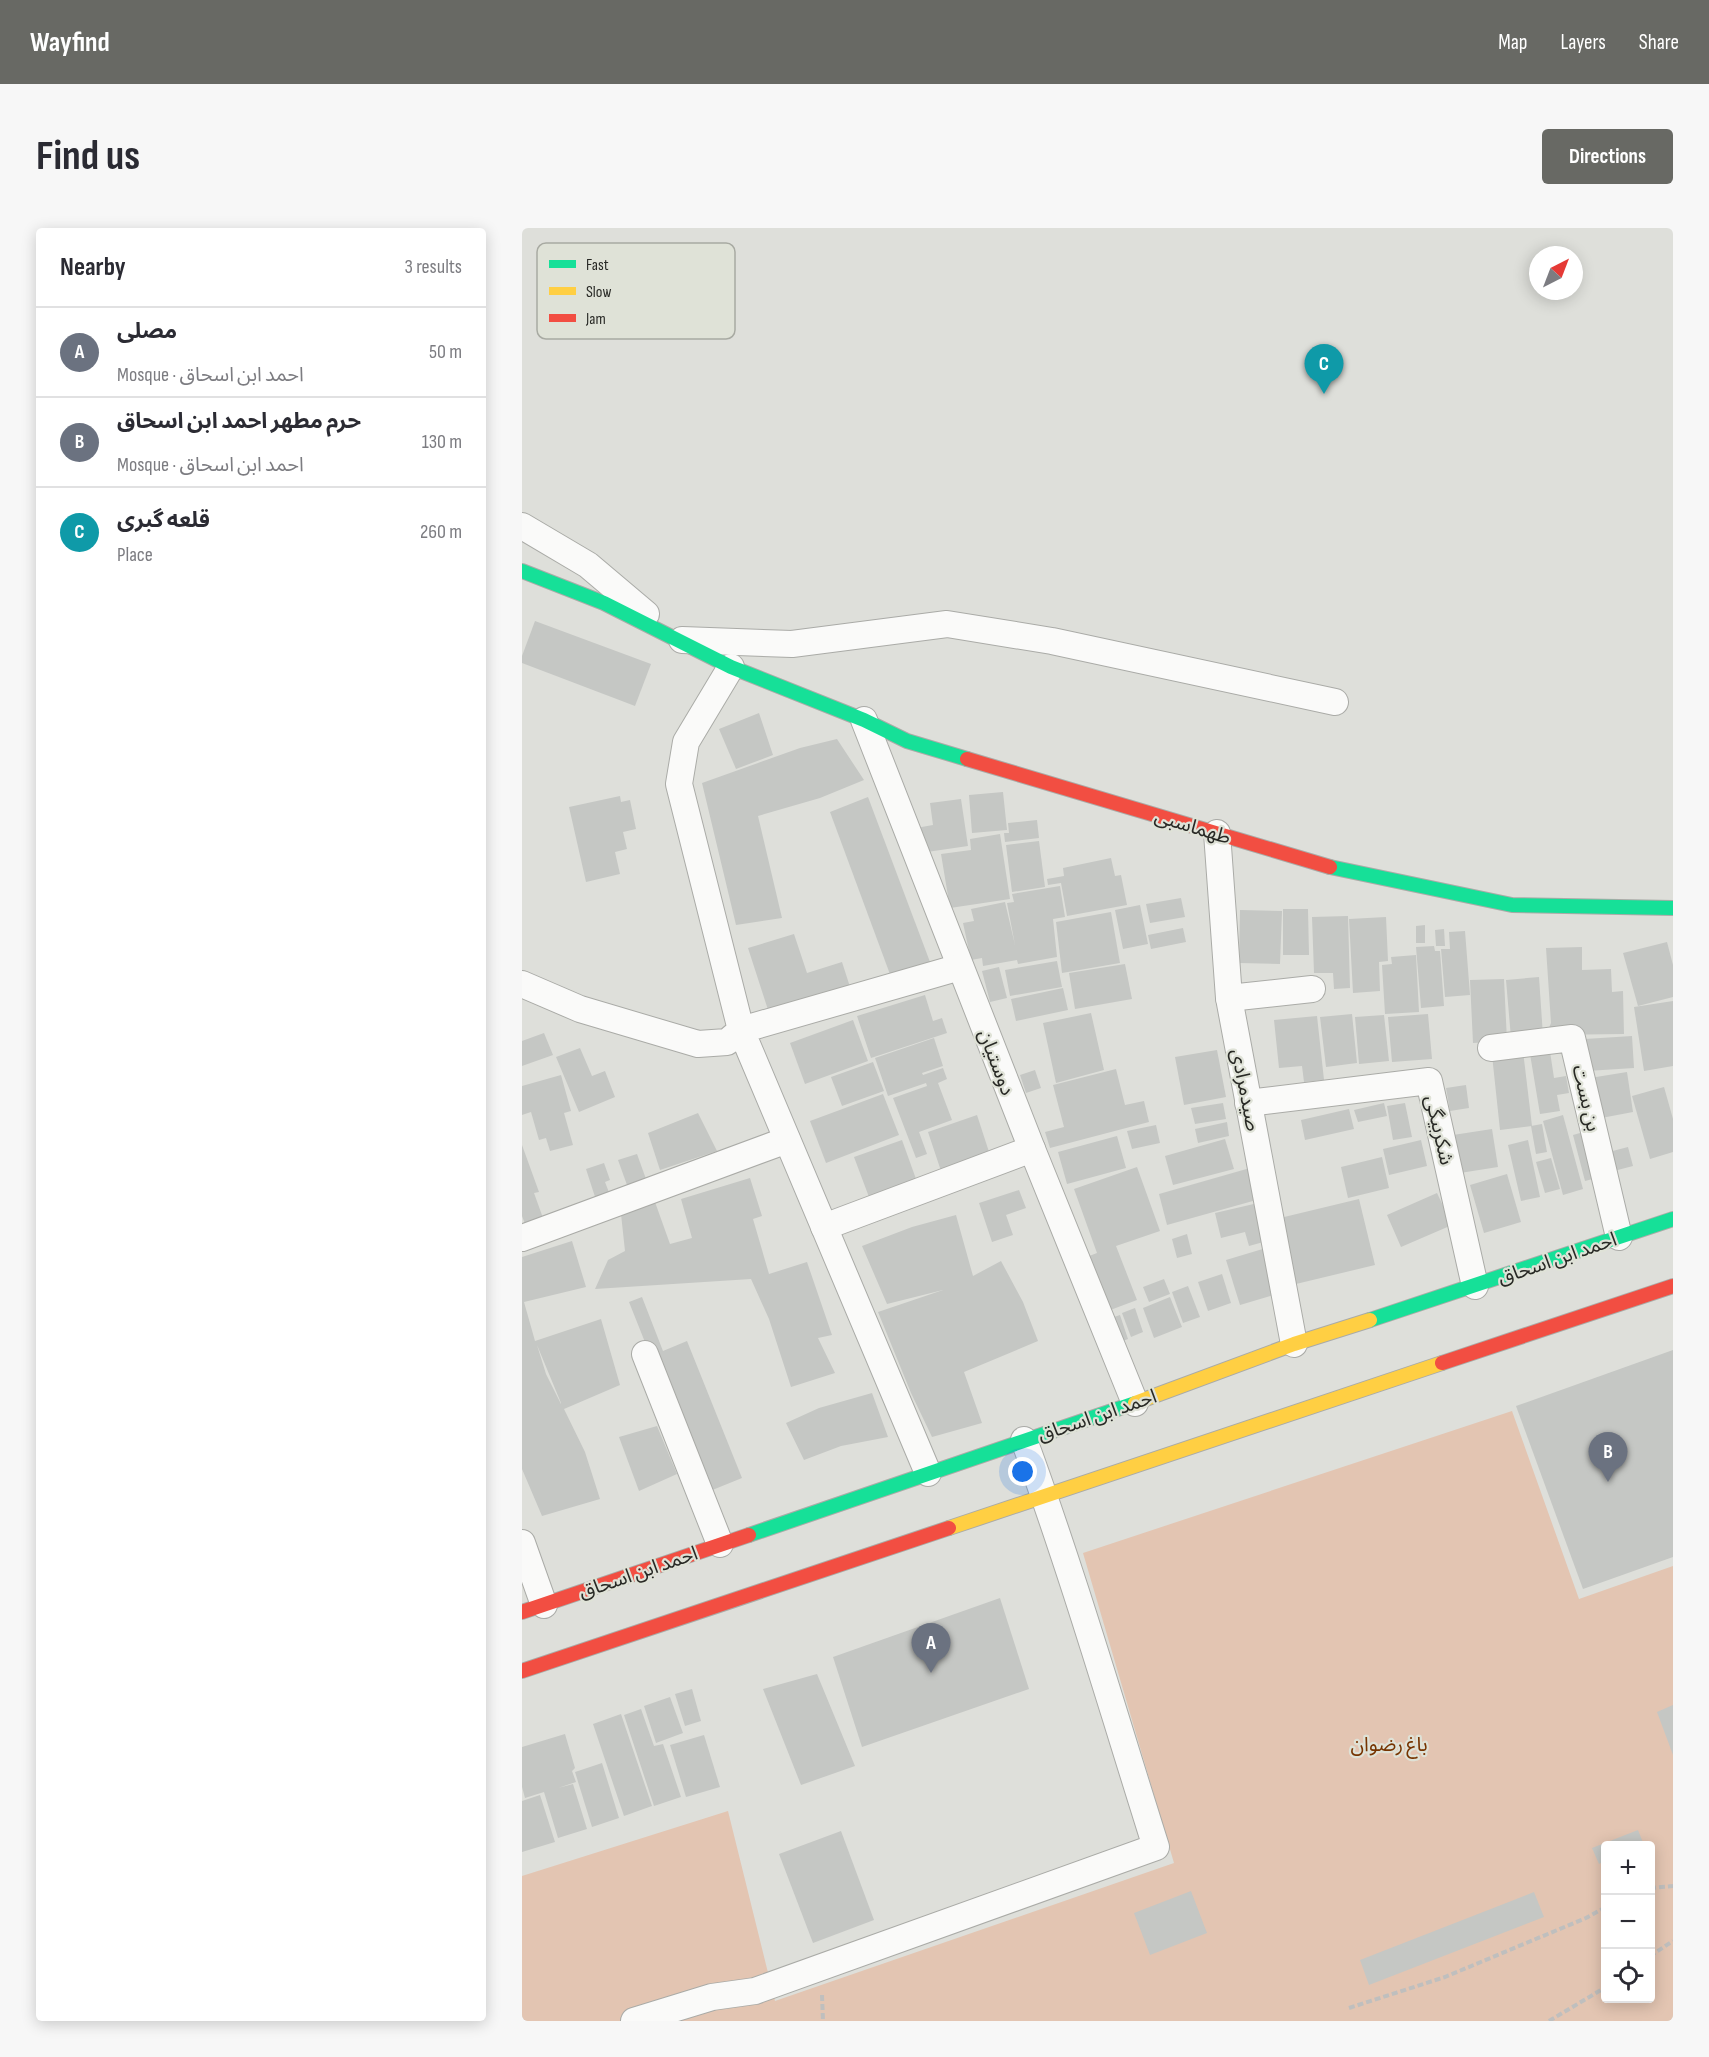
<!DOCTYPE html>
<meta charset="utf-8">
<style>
:root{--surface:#fff;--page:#f7f7f7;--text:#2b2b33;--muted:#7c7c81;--line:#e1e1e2;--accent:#686964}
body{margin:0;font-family:"Sofia Sans Condensed","Noto Sans Arabic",sans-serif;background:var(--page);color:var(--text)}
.controls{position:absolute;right:18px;bottom:18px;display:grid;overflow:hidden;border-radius:6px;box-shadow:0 3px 15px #0003}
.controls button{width:54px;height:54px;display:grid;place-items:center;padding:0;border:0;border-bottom:2px solid var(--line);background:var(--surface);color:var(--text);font:30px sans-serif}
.compass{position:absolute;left:1007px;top:18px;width:54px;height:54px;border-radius:50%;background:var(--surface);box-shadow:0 3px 15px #0003;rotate:42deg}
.you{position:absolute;left:501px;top:1244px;width:21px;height:21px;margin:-15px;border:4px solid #fff;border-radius:50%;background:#1a73e8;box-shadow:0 0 0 9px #1a73e833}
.badge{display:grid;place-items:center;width:39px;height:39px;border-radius:50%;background:var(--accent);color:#fff;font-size:20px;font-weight:700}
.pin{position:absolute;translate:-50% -50px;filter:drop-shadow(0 2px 3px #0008)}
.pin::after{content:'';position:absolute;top:32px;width:21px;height:18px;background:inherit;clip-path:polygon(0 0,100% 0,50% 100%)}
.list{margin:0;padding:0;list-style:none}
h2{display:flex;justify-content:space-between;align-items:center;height:78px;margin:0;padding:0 24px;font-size:26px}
h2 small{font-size:20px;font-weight:400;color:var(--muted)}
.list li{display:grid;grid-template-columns:39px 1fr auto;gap:18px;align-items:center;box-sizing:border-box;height:90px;padding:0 24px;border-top:2px solid var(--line)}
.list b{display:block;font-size:22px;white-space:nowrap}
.list p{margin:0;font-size:20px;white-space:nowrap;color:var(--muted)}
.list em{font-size:20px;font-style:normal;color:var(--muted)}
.icon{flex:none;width:33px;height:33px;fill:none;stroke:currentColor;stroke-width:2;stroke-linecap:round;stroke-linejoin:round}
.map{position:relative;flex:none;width:1151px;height:1793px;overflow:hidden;border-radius:6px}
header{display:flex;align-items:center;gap:36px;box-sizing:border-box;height:84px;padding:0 30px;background:var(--accent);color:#fff}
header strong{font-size:28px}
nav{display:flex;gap:33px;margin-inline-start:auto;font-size:21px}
.intro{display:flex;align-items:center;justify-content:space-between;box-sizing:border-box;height:144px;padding:0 36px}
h1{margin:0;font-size:42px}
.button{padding:15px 27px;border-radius:6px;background:var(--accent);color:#fff;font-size:21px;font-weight:700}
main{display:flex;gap:36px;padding:0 36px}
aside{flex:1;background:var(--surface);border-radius:6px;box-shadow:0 3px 15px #0003}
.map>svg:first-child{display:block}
</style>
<header>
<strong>Wayfind</strong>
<nav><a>Map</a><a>Layers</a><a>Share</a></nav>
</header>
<div class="intro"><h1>Find us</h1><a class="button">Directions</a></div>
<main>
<aside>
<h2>Nearby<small>3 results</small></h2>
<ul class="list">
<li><span class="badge" style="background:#6b7280">A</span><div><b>مصلی</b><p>Mosque · احمد ابن اسحاق</p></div><em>50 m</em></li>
<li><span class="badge" style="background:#6b7280">B</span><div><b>حرم مطهر احمد ابن اسحاق</b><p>Mosque · احمد ابن اسحاق</p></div><em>130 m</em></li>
<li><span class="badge" style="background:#0f9aa8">C</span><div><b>قلعه گبری</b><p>Place</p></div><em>260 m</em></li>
</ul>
</aside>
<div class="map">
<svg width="1151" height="1793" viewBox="0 0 1151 1793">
<rect width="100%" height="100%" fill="#dedfda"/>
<!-- green -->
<path fill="#e3c5b2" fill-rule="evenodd" d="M990 1183 1057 1371 1151 1338V1793H0V1648L206 1583 253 1773 652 1635 561 1325ZM1084 1618H1128V1770H1084Z"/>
<!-- building -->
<g fill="#c5c7c4" fill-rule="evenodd">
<polygon points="13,393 129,436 113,478 0,435 0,428"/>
<polygon points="237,485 251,527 214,541 197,501"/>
<polygon points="315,511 342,552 298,570 236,588 260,690 214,697 180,555 278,520"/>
<polygon points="481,564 485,602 450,605 447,567"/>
<polygon points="98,568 99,574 108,572 114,601 101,604 105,621 93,624 98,646 64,654 47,579"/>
<polygon points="346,569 408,734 369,749 308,584"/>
<polygon points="439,571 446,618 398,625 394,600 411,597 408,575"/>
<polygon points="515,592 517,610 483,614 482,605 487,605 486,595"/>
<polygon points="478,606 488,671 428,680 419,626 449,622 448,611"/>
<polygon points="517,613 523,659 490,664 484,617"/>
<polygon points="589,630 593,648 599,647 605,677 545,688 539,655 526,657 525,651 542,648 541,640"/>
<polygon points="538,658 543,689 531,691 535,729 496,736 495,732 461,738 460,730 449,732 441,695 452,693 449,681 483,674 493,717 485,675 492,674 490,666"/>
<polygon points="659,670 663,689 628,695 624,676"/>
<polygon points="618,677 626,716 601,721 593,682"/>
<polygon points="761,681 786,681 787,727 761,727"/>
<polygon points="718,682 760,683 758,736 717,735"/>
<polygon points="589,684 598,735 540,745 534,694"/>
<polygon points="826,688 828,760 812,761 811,745 792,745 790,689"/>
<polygon points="864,689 866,733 857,734 858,763 831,765 827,691"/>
<polygon points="903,697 903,715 894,715 894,698"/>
<polygon points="661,700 664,714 629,721 626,707"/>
<polygon points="922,701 923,718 914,718 913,702"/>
<polygon points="943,703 948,767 923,769 919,721 928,721 927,704"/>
<polygon points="272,706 285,745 320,734 329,762 248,788 226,720"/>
<polygon points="1145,714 1151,737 1151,769 1116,778 1101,725"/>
<polygon points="912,718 913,723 918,723 922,778 899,780 894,719"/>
<polygon points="1060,719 1060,742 1089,741 1090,764 1101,763 1102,806 1024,807 1029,795 1024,720"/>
<polygon points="894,727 897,784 863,786 860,737 870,736 869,729"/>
<polygon points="535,733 540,759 488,768 483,742"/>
<polygon points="603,736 610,771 553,781 547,745"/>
<polygon points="477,739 485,770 468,774 460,743"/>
<polygon points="1017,749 1021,808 989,810 984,752"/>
<polygon points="982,751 985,813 951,815 948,752"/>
<polygon points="541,760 546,782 494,793 489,771"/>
<polygon points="403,767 411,793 420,790 425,805 349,830 335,788"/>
<polygon points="1151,773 1151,838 1122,843 1112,779"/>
<polygon points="569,785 582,842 534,855 521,795"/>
<polygon points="830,786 835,835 804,839 798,789"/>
<polygon points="906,786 910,831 870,834 866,789"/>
<polygon points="862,787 867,833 837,836 833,789"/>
<polygon points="795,788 802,852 782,854 780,838 757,840 752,792"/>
<polygon points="331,792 346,833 283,856 268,815"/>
<polygon points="22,805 31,827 0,838 0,813"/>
<polygon points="1110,808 1112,840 1065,843 1063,811"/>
<polygon points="412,810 421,838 400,845 401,847 421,840 425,851 416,855 430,892 397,904 405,926 394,930 371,870 405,858 404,855 366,868 353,830"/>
<polygon points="1027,817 1032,850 1044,848 1047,865 1035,867 1038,883 1018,886 1007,820"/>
<polygon points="58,820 70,848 83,843 93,869 57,884 34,829"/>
<polygon points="695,822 704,869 662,877 653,829"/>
<polygon points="1001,823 1010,898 978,902 970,827"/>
<polygon points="351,834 362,863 320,878 309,849"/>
<polygon points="594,841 603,877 622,873 627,894 528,920 523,904 542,899 531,857"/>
<polygon points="513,842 519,860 504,865 498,847"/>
<polygon points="1105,844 1111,884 1074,891 1068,850"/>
<polygon points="39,847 49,883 42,885 51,917 28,923 24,910 17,912 9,884 0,887 0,858"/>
<polygon points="944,857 947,880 928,883 924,860"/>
<polygon points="1142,859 1151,891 1151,924 1128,931 1110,868"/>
<polygon points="361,866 377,907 304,935 288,893"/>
<polygon points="701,875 704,891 673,896 669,880"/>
<polygon points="862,875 865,888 836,894 832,882"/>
<polygon points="883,875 890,909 871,912 865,878"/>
<polygon points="827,881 832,901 783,912 779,892"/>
<polygon points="176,885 195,923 138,942 126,905"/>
<polygon points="455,887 468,927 419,943 406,904"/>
<polygon points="1041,887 1061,961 1041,967 1021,893"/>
<polygon points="705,894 707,908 676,915 673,901"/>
<polygon points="1020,896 1025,924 1014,926 1009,898"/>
<polygon points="634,897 638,915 610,921 605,903"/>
<polygon points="970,901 976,939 938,945 931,907"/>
<polygon points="1065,903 1078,949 1063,953 1051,907"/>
<polygon points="595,908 604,940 545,956 536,924"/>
<polygon points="703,911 712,941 651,957 643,928"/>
<polygon points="380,912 394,951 347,969 332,929"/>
<polygon points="899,912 905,938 867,947 861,921"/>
<polygon points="1006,912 1018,969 999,973 986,917"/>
<polygon points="0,917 17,964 12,965 21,990 3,996 0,988"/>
<polygon points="1106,919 1111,938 1088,944 1083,925"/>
<polygon points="115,926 124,951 105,957 96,932"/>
<polygon points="860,929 867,960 826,970 819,939"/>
<polygon points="1029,930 1038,961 1023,965 1014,934"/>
<polygon points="82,935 88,952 83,954 88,967 74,972 64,941"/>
<polygon points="615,939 638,1003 594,1018 615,1072 583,1084 562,1030 575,1025 552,961"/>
<polygon points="728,940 738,971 645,997 637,966"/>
<polygon points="985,946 999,994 962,1005 948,957"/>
<polygon points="228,950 240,988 231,991 247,1046 285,1034 310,1107 296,1110 313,1145 269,1159 247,1091 229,1051 73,1061 86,1032 103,1023 99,986 133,974 148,1016 170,1010 159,971"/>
<polygon points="497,962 504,980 484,987 491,1007 470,1014 457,975"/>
<polygon points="915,965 930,997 879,1019 865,987"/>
<polygon points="837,971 853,1037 774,1056 758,990"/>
<polygon points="736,975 745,1013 727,1018 723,1004 699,1010 693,985"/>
<polygon points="434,987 451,1048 479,1033 501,1074 516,1113 442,1144 460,1195 410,1209 389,1165 356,1084 421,1062 365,1076 340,1018 390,999"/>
<polygon points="665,1006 670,1026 655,1030 650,1011"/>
<path d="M50 1013 64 1059 2 1074 13 1113 79 1091 98 1157 42 1181 63 1224 78 1271 20 1288 0 1241V1029ZM15 1117 39 1175V1176L24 1146Z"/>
<polygon points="744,1020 758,1065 718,1077 704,1032"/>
<polygon points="700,1046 709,1075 686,1083 676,1054"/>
<polygon points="642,1051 648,1066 627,1074 621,1059"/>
<polygon points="666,1058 678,1089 661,1095 650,1064"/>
<polygon points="120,1069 141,1123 165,1113 220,1250 183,1265 107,1074"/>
<polygon points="648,1069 660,1099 632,1110 621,1080"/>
<polygon points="613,1080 621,1104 609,1109 600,1085"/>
<polygon points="598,1087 606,1111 595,1115 586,1091"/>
<polygon points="1151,1122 1151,1329 1061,1361 994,1178"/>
<polygon points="350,1165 366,1209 319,1218 282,1232 264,1195 297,1180"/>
<polygon points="135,1198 155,1246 117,1263 97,1209"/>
<polygon points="478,1370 507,1461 340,1519 311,1429"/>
<polygon points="295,1446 333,1538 279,1557 241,1461"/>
<polygon points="170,1461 179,1493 163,1498 153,1466"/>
<polygon points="148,1469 161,1505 134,1515 122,1478"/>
<polygon points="1151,1477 1151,1527 1135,1484"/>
<polygon points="119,1481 132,1518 141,1516 159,1569 132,1578 102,1487"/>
<polygon points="99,1486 130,1578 102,1588 71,1496"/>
<polygon points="43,1506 53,1540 50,1543 54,1554 36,1560 51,1556 65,1601 36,1610 22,1564 3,1570 0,1559 0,1519"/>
<polygon points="182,1507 198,1559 164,1569 148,1517"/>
<polygon points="80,1535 97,1590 70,1599 53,1544"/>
<polygon points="18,1567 33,1614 0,1624 0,1573"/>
<polygon points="1116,1602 1122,1617 1083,1617 1083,1633 1077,1636 1070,1620"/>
<polygon points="319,1603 352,1692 291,1715 257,1626"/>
<polygon points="669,1663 685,1705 628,1727 612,1685"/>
<polygon points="1012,1664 1022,1689 847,1757 838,1732"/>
</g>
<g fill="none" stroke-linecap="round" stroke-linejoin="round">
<defs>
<g id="street">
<polyline points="0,298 66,337 124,386"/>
<polyline points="160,412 270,416 425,396 530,413 813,474"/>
<polyline points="342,492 510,921 613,1175"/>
<polyline points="695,605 707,770 772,1116"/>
<polyline points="0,756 58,781 176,816 205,814 219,802 157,556 164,514 209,439"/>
<polyline points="707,770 790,761"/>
<polyline points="969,820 1050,810 1097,1009"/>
<polyline points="726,875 907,853 953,1058"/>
<polyline points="302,999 510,921"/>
<polyline points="0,1010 265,912"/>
<polyline points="123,1126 198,1316"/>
<polyline points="406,1245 219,802 438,739"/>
<polyline points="0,1315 22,1377"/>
<path d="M112 1793 190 1769 233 1763 634 1619C591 1483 551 1346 502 1212"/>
</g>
<g id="fast">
<polyline points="0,343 82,375 209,439 342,492 385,513 445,531"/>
<polyline points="808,639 990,677 1151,680"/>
<polyline points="848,1092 1151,991"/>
<polyline points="227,1307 613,1175"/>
</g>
<g id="slow">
<polyline points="613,1175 772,1116 848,1092"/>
<polyline points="427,1300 920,1135"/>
</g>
<g id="jam">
<polyline points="445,531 808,639"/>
<polyline points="920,1135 1151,1058"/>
<polyline points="0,1384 227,1307"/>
<polyline points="0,1443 427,1300"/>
</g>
</defs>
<!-- street casing -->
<use href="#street" stroke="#aaaba7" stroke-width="28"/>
<!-- fast casing -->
<use href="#fast" stroke="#aaaba7" stroke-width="16"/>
<!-- slow casing -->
<use href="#slow" stroke="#aaaba7" stroke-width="16"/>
<!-- jam casing -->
<use href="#jam" stroke="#aaaba7" stroke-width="16"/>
<!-- path -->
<g stroke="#bfbfbe" stroke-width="4" stroke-dasharray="6 3" stroke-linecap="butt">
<polyline points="1128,1660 1151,1658"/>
<polyline points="1128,1728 1151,1713"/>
<polyline points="300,1767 301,1793"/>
<polyline points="827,1780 923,1749 1064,1690 1084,1679"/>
<polyline points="1027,1793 1084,1759"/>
</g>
<!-- street -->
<use href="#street" stroke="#fafaf9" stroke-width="26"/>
<!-- fast -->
<use href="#fast" stroke="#16e098" stroke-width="14"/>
<!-- slow -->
<use href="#slow" stroke="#ffcf43" stroke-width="14"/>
<!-- jam -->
<use href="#jam" stroke="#f24e42" stroke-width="14"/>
</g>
<g text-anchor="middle" stroke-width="4.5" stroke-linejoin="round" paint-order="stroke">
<!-- street labels -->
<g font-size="20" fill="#282925" stroke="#dfe2d7">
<text transform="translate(671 598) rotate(17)" y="7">طهماسبی</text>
<text transform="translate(475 834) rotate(69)" y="7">دوستیان</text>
<text transform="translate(724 862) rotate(79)" y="7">صیدمرادی</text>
<text transform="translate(1065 870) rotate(77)" y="7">بن بست</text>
<text transform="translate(918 902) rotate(77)" y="7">شکربیگی</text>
<text transform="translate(1035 1030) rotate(-19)" y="7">احمد ابن اسحاق</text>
<text transform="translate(575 1187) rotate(-19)" y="7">احمد ابن اسحاق</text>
<text transform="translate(116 1344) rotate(-19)" y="7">احمد ابن اسحاق</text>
</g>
<!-- park labels -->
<g font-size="20" fill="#763400" stroke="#dfe2d7">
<text x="867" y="1523">باغ رضوان</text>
</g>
</g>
<!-- legend -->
<rect x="15" y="15" width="198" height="96" rx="9" fill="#dfe2d7" stroke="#a8aaa2" stroke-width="1.5"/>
<rect x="27" y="32" width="27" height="8" fill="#16e098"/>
<rect x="27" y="59" width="27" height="8" fill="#ffcf43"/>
<rect x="27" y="86" width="27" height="8" fill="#f24e42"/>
<g font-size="16" fill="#282925">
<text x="64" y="42">Fast</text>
<text x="64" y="69">Slow</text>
<text x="64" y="96">Jam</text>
</g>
</svg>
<div class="controls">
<button>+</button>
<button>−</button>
<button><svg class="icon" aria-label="locate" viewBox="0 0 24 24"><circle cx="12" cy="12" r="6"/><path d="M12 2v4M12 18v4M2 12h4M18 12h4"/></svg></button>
</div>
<svg class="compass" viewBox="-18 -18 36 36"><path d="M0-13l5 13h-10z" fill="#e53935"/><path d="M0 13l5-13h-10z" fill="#7c7c81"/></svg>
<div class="you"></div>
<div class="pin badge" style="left:409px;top:1445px;background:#6b7280">A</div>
<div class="pin badge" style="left:1086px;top:1254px;background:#6b7280">B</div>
<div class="pin badge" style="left:802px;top:166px;background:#0f9aa8">C</div>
</div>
</main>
